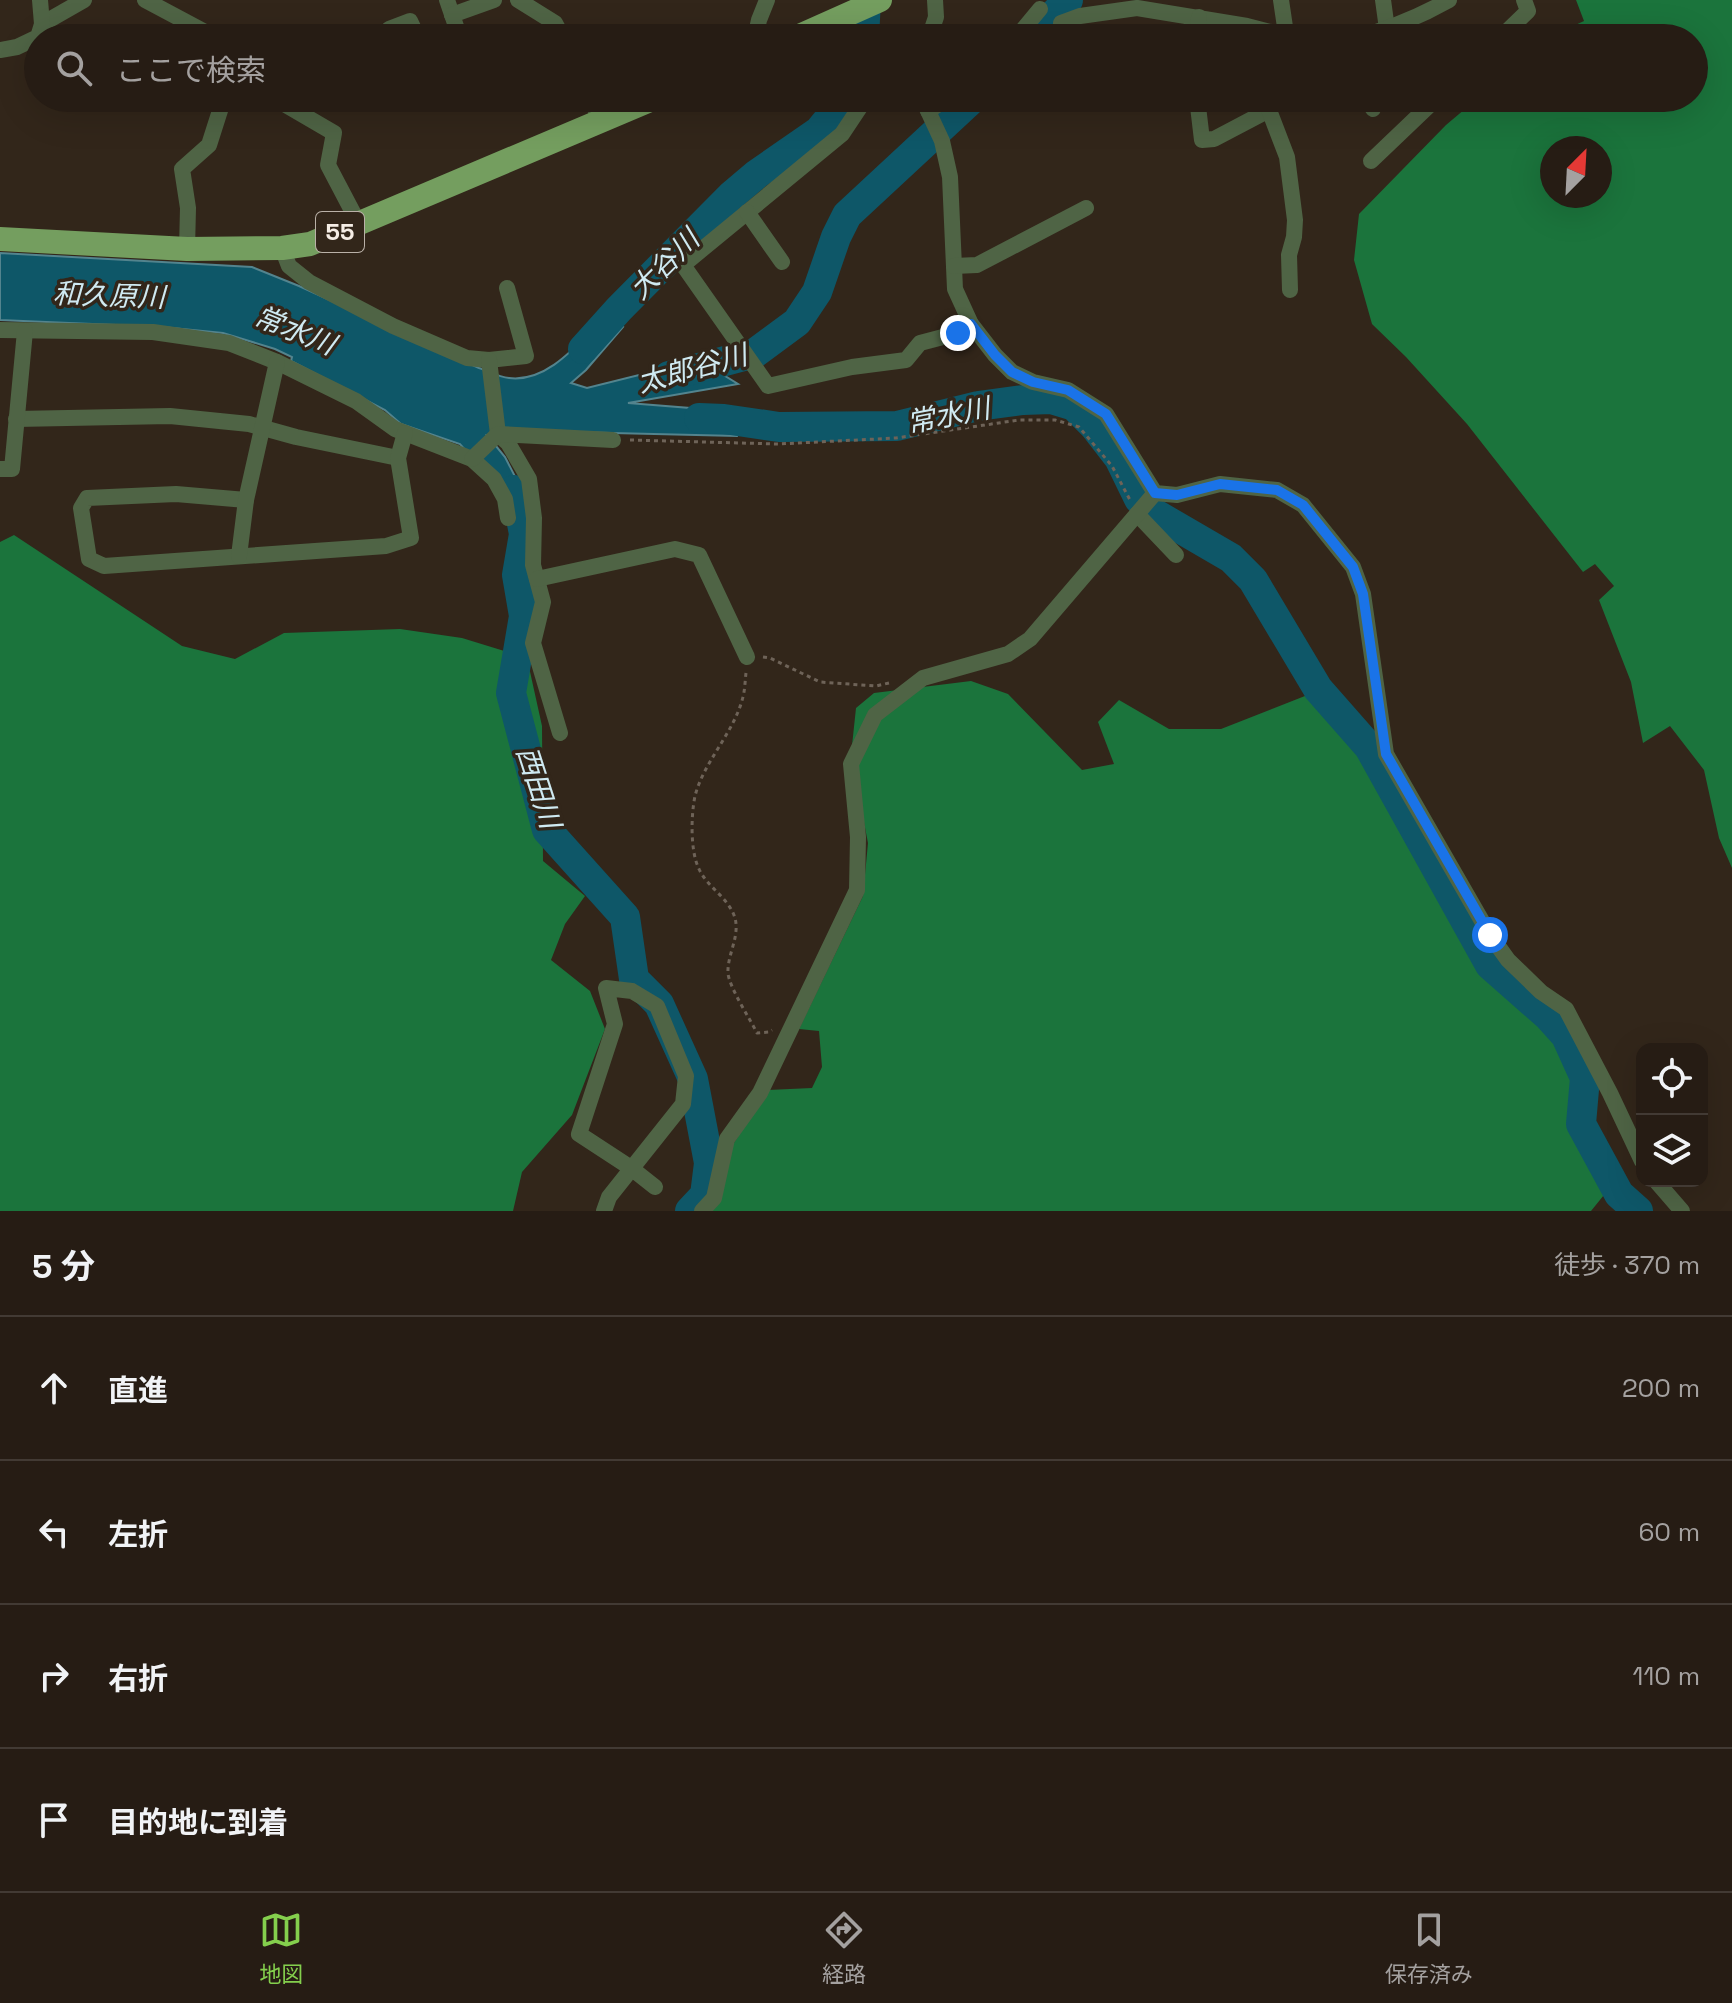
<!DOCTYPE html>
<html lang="ja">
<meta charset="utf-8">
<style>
:root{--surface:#261c14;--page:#2e251d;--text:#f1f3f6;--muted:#a4a1a0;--line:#423a34;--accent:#84cf4d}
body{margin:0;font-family:"Space Grotesk","Noto Sans JP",sans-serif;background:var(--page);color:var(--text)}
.controls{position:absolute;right:24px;bottom:24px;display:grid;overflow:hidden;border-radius:16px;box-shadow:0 8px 32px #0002}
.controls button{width:72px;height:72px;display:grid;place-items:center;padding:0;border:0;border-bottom:2px solid var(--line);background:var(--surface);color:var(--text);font:40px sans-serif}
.compass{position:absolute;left:1540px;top:136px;width:72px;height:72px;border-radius:50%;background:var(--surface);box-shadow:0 8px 32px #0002;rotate:24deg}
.stop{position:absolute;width:24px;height:24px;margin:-18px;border:6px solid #1a73e8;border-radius:50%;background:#fff}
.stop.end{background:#1a73e8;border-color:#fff;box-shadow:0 2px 8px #0008}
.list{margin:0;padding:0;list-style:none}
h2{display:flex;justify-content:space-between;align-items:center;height:104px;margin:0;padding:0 32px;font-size:34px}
h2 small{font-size:26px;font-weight:400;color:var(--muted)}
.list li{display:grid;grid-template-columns:52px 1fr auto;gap:24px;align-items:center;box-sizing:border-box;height:144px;padding:0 32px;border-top:2px solid var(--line)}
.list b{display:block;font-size:30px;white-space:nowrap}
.list em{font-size:26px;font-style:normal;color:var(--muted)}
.icon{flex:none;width:44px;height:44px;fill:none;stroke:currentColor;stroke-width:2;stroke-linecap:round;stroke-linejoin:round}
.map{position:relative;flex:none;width:1732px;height:1211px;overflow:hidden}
.search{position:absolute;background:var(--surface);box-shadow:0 8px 32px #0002;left:24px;right:24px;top:24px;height:88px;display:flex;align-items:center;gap:20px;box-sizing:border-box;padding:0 28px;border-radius:44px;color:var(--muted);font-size:30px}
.sheet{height:680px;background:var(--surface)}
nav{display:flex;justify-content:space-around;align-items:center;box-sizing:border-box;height:112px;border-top:2px solid var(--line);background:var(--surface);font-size:22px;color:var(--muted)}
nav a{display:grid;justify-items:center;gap:4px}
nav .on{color:var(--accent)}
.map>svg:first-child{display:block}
</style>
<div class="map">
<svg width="1732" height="1211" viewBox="0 0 1732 1211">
<rect width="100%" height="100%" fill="#32261a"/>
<!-- forest -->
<g fill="#1b743c" fill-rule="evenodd">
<path d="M1576 0H1732V868L1719 838 1704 770 1670 726 1643 743 1631 682 1599 600 1614 586 1595 564 1583 572 1467 424 1406 357 1372 324 1354 260 1359 214 1446 125 1478 98H1694V38H1547L1584 21ZM1552 148H1600V196H1552Z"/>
<polygon points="14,535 182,646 235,659 284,633 400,629 462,638 527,658 542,726 543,861 585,896 565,924 551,960 590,991 605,1029 572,1115 522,1172 513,1211 0,1211 0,542"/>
<polygon points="971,681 1008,694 1082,770 1114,764 1098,722 1119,700 1169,729 1221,729 1310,694 1361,753 1483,971 1541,1023 1558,1042 1575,1080 1571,1126 1608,1190 1591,1211 707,1211 732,1146 768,1090 812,1088 822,1067 819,1031 799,1029 863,896 868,843 851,755 856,708 874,693"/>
</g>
<!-- water -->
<path fill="#0e5768" stroke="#53848e" stroke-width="2" d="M0 253 252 267 299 286 479 368C488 371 499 377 509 378 549 383 580 341 606 316L623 327 586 370 571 383 587 388 699 360 738 384 628 403 740 412 737 436 529 431 487 435 505 457 523 492 528 533 514 524 507 497 460 444 401 424 385 410 291 361 292 357 275 349 223 333 162 327 0 320Z"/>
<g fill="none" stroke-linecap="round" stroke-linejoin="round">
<!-- river -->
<g stroke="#0e5768" stroke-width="30">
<polyline points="864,38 866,0"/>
<polyline points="1031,38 1068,0"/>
<polyline points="583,349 619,309 731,196 757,174 819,131 846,98"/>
<polyline points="669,376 755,353 797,322 817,292 836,237 847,215 973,98"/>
<polyline points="699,418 724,419 779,427 897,426 978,406 1023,400 1051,399 1074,406 1095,427 1119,458 1139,499 1152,512 1231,558 1253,580 1318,689 1369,747 1490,965 1548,1016 1566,1036 1585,1078 1581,1124 1619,1194 1638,1211"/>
<polyline points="514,490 516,493 524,534 517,575 524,616 511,693 547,830 625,917 634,979 659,1004 693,1079 709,1163 705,1195 690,1211"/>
</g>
<!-- path -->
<g stroke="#6e6358" stroke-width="3" stroke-dasharray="4 4" stroke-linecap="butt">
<polyline points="630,440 778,444 896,438 1019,420 1055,420 1079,427 1112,466 1130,500"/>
<polyline points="763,657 770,658 820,682 876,686 889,683"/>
<path d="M746 673C745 681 745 689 743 697 734 733 704 761 695 796 691 815 690 851 699 869 707 887 729 898 735 918 740 937 727 955 728 973 729 987 750 1019 757 1033L769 1032 772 1030"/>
</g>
<!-- street -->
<g stroke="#4f6445" stroke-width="16">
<polyline points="145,0 207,33 224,38"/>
<polyline points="447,0 460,38"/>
<polyline points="518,0 555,23 563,38"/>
<polyline points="1281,0 1285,27 1291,38"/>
<polyline points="1383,0 1387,29"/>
<polyline points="452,15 494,0"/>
<polyline points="1061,23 1080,16 1137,8 1247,26 1294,38"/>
<polyline points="42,24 84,0"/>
<polyline points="389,29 410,21 418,38"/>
<polyline points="755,38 759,20 767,0"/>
<polyline points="929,38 936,17 935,0"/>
<polyline points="1016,38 1040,9"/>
<polyline points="1198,38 1199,17"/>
<path d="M1356 38C1389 29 1419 17 1449 0"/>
<polyline points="1500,38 1528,11 1524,0"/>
<polyline points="0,50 17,47 38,37 42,24 40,0"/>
<polyline points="274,98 334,133 328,165 359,224"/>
<polyline points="591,98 600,122"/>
<polyline points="866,98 842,134 683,265 768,386 852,367 906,360 920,343 958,333 971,324"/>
<polyline points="922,98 942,141 950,177 955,289 971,324 995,355 1012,372 1033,382 1068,390 1106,414 1155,493 1177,495 1220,484 1277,490 1303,505 1353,567 1363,594 1386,754 1490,935 1508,960 1541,992 1566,1009 1610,1093 1642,1161"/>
<polyline points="1197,98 1202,140 1214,139 1269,110 1275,98"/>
<polyline points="1367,98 1373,109"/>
<polyline points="1269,110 1287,157 1295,220 1294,237 1289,255 1290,290"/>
<polyline points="928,111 948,98"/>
<polyline points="1371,161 1437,98"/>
<polyline points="747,212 782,262"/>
<polyline points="282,248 289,266 309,282 393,326 467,358 489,360 526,356 507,288"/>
<polyline points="187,249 188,208 182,169 209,145 224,98"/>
<polyline points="954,266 977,265 1086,208"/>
<polyline points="0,330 153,332 229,343 277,362 356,401 395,429 472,459 494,479 505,499 508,518"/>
<polyline points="489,360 498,434 508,443 529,479 534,518 533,565 543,602 533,643 560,733"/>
<polyline points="16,419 170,416 249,424 296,437 398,458"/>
<polyline points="472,459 498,434 613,440"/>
<polyline points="0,469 12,469 25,331"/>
<polyline points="246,500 176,494 87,498 81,508 89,559 104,566 386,546 411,538 398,458 405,433"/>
<polyline points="1137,514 1176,555"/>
<polyline points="239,556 246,500 277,362"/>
<polyline points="537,579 675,549 699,555 747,657"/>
<polyline points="1656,1181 1682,1211"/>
<polyline points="604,1211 609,1197 683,1104 686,1076 657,1006 632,991 606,988 615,1024 579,1134 631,1168 655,1187"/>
<polyline points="702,1211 714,1198 727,1139 760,1093 857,890 858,837 851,764 875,715 923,678 1008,654 1030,639 1155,493"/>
</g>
<!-- primary -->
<g stroke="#749e5f" stroke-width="24">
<polyline points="795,38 880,0"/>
<polyline points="0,239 187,249 282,248 310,244 655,98"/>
</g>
</g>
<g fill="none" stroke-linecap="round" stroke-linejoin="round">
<!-- route -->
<polyline stroke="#1a73e8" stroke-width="10" points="958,333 971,324 995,355 1012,372 1033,382 1068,390 1106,414 1155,493 1177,495 1220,484 1277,490 1303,505 1353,567 1363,594 1386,754 1490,935"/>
</g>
<g text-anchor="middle" stroke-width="7" stroke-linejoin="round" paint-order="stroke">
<!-- shield labels -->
<rect fill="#32261a" stroke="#bab1a8" stroke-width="2" x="316" y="212" width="48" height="40" rx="6"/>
<g font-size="24" font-weight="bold" fill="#f5ede5">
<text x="340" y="240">55</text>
</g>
<!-- water labels -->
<g font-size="28" font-style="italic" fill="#cfeaf2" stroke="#32261a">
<text transform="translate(664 264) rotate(-45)" y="10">大谷川</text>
<text transform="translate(109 295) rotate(2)" y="10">和久原川</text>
<text transform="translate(295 330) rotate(22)" y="10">常水川</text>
<text transform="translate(692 368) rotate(-15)" y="10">太郎谷川</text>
<text transform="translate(948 415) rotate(-11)" y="10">常水川</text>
<text transform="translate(539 787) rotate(72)" y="10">西田川</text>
</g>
</g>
</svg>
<div class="controls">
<button><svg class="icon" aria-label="locate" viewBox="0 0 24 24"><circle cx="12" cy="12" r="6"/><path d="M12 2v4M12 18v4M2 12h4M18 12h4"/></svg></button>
<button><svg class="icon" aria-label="layers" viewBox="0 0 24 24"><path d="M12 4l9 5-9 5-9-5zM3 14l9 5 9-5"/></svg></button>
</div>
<svg class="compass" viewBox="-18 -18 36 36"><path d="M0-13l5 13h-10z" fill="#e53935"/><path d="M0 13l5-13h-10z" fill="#a4a1a0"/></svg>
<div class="stop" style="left:1490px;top:935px"></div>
<div class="stop end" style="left:958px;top:333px"></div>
<div class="search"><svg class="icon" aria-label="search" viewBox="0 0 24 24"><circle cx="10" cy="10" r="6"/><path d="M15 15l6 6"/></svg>ここで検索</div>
</div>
<section class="sheet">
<h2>5 分<small>徒歩 · 370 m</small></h2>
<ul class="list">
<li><svg class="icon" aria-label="ahead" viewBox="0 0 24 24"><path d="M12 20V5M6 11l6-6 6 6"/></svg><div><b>直進</b></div><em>200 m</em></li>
<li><svg class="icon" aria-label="left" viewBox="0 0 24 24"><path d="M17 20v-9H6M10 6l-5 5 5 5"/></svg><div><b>左折</b></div><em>60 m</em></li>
<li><svg class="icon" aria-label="right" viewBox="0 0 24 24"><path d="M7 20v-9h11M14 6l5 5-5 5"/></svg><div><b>右折</b></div><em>110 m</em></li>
<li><svg class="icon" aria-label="arrive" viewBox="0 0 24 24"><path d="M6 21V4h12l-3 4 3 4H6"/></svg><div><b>目的地に到着</b></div></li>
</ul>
</section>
<nav>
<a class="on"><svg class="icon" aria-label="map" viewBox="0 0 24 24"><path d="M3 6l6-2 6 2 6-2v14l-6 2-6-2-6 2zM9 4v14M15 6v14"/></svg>地図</a>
<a><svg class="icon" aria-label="directions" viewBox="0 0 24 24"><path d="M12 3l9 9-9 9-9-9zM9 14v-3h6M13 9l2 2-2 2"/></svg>経路</a>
<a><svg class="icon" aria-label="saved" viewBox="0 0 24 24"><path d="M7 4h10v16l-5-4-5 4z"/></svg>保存済み</a>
</nav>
